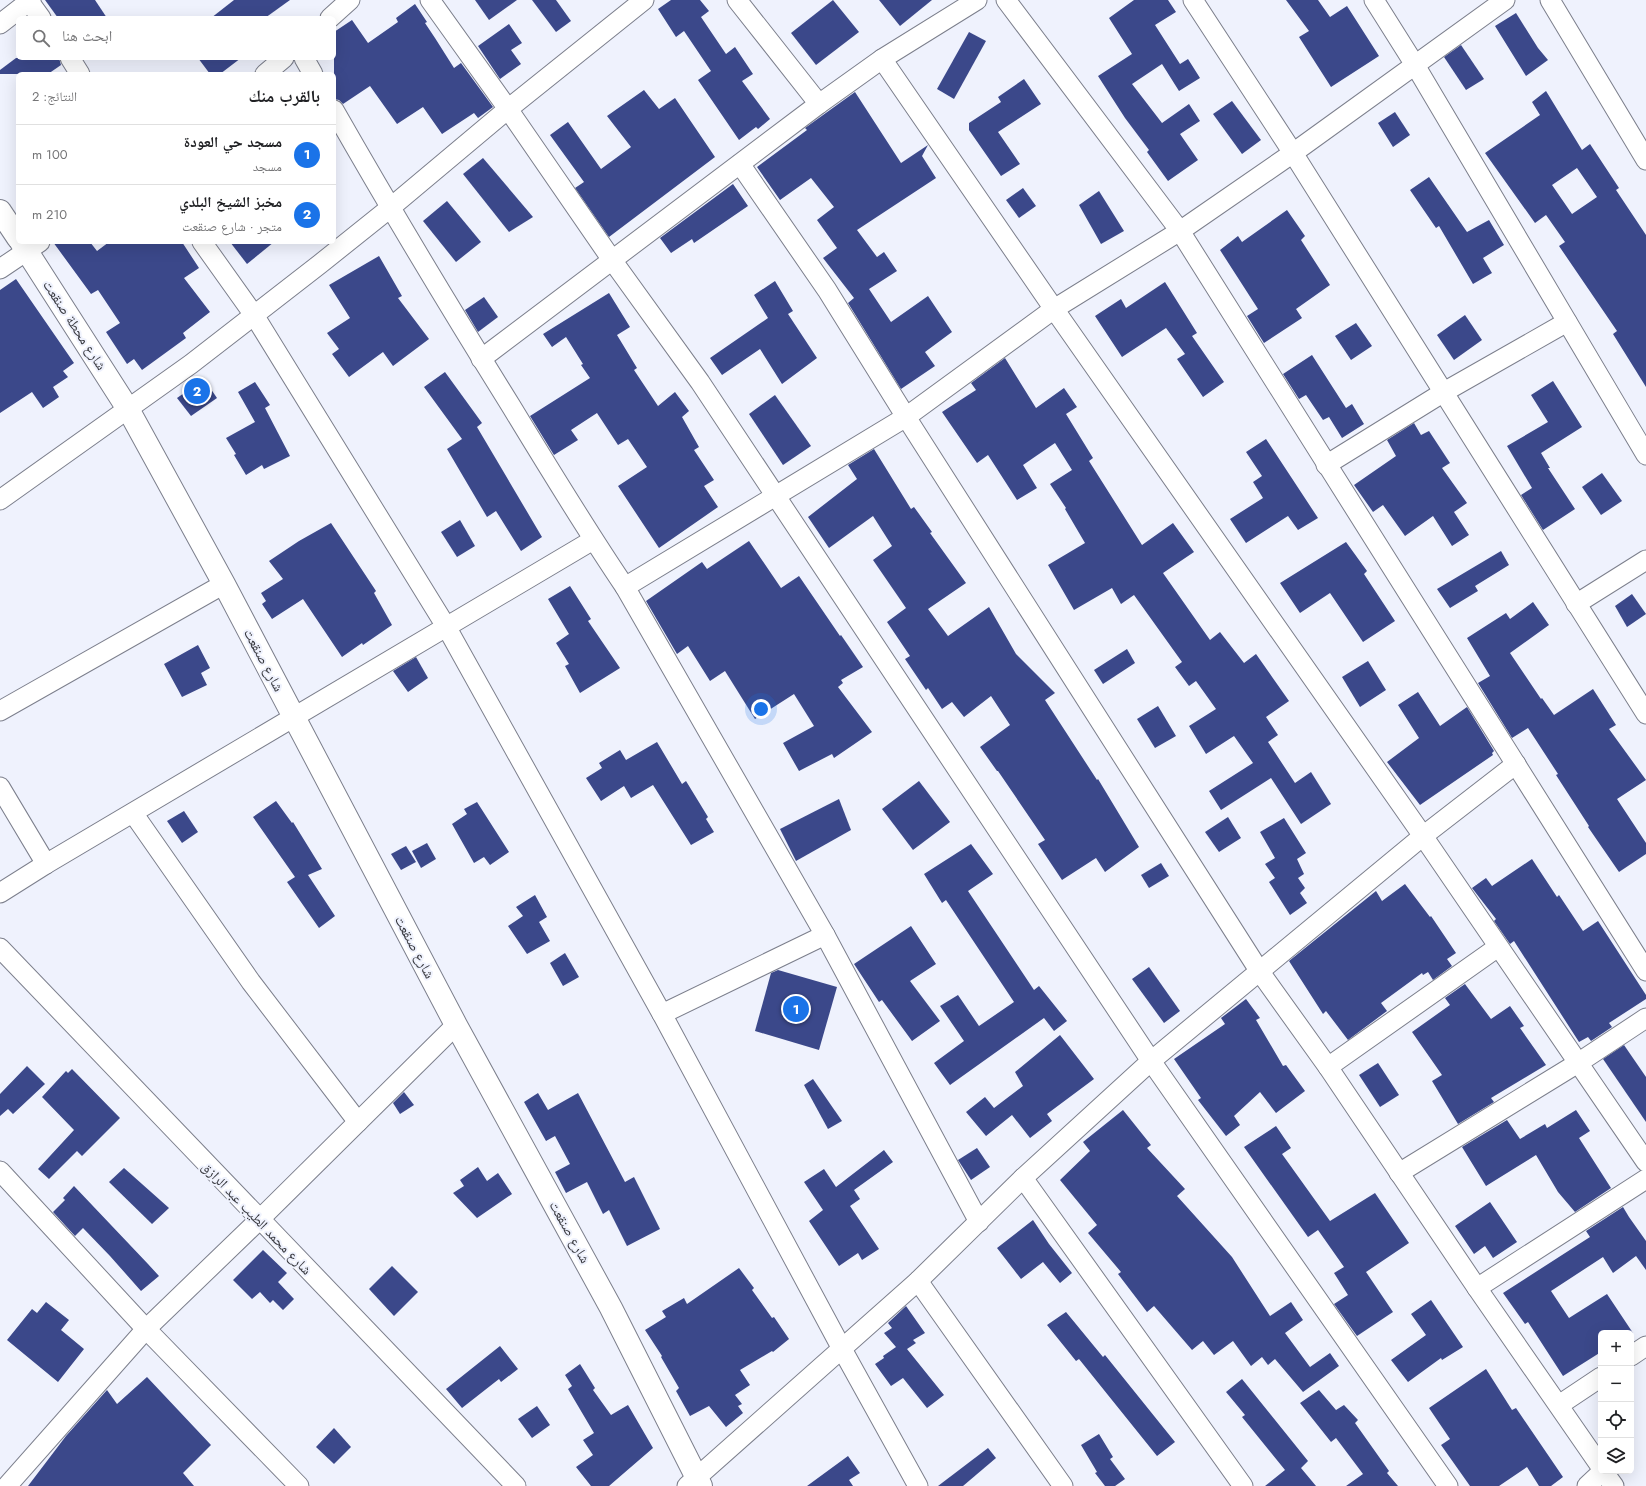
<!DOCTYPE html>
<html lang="ar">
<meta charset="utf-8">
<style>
:root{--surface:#fff;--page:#f2f2f2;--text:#202124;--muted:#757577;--line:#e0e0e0;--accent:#1a73e8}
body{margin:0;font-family:Jost,"Noto Naskh Arabic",sans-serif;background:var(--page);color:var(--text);direction:rtl}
.controls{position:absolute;right:12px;bottom:12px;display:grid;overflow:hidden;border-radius:6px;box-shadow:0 4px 16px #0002}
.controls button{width:36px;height:36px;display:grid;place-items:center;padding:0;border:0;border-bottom:1px solid var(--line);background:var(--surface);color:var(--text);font:20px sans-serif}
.you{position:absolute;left:761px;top:709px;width:14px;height:14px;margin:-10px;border:3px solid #fff;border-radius:50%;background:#1a73e8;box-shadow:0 0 0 6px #1a73e833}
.badge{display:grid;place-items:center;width:26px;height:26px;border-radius:50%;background:var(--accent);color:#fff;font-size:13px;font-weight:700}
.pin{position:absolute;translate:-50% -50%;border:2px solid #fff;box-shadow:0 1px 4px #0006}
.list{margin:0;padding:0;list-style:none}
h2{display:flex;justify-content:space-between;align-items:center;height:52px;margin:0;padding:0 16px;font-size:17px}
h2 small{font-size:13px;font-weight:400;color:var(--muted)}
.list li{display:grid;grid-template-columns:26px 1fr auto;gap:12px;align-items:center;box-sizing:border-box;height:60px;padding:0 16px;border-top:1px solid var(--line)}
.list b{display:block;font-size:15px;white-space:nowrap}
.list p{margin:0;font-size:13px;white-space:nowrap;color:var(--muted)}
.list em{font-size:13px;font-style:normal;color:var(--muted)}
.icon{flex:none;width:22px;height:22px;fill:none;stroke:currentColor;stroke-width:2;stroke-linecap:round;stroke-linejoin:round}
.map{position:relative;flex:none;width:1646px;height:1486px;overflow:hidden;direction:ltr}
.search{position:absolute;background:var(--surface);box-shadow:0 4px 16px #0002;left:16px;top:16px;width:320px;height:44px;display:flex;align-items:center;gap:10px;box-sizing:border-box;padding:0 14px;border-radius:6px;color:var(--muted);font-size:15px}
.panel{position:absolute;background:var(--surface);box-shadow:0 4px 16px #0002;left:16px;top:72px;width:320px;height:172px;border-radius:6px;direction:rtl}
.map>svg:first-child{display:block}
</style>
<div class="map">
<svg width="1646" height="1486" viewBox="0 0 1646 1486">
<rect width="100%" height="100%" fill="#eff2fd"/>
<!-- building -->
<g fill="#3b488a" fill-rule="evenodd">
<polygon points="45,0 95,0 107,18 58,18"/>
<polygon points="234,0 290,0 265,18 211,18"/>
<polygon points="475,0 517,0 489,20"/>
<polygon points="532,0 556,0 571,21 556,32"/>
<polygon points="671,0 700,0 709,11 701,17 726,54 735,47 753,74 742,81 770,119 758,129 756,127 739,140 698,80 711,71 684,31 676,37 658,9"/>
<polygon points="833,0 859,32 816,65 791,33"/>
<polygon points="879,0 932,0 900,26"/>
<polygon points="1134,0 1168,0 1176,12 1155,25 1180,64 1188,59 1200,78 1179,91 1162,64 1132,84 1162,123 1189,104 1200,121 1180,134 1198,160 1168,181 1147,152 1149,150 1125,118 1098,76 1132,54 1109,18"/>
<polygon points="1286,0 1318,0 1330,17 1347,6 1379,56 1331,87 1299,37 1309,31"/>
<polygon points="415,4 427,22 425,23 435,38 454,68 461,63 493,107 478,118 474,113 442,134 423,107 397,124 370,86 343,104 339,100 334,99 334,47 335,46 334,32 352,20 368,43 398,22 396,18"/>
<polygon points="1516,13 1538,48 1548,60 1526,76 1495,26"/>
<polygon points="509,24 522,43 511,50 521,64 500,79 478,46"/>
<polygon points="969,32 986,41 954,99 937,89"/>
<polygon points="1461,45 1484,79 1466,90 1444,57"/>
<polygon points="16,58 59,58 61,65 48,74 0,74 0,70"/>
<polygon points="198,58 241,58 220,74 210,74"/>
<polygon points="1024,79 1041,104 998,132 1020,164 1001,176 969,130 969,123 1001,102 998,97"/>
<polygon points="644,90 659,109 675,98 715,157 609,237 575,188 584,182 550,135 568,122 601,169 631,147 607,116"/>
<path d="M1546 91 1582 150 1590 144 1619 188 1616 190 1646 235V387L1613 334 1617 331 1559 246 1565 242 1546 215 1535 223 1485 153 1540 115 1532 102ZM1577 168 1597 197 1572 214 1552 185Z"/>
<polygon points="855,92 901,163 928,145 922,156 936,178 857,230 877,257 884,252 897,271 869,289 891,322 928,296 952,332 925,352 935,366 901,389 848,303 854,298 823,258 837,248 817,220 834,207 811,178 780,200 757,167 807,130 805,128"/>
<polygon points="1232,101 1261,140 1242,154 1213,114"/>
<polygon points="1395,112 1410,135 1393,147 1378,123"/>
<polygon points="483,158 533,217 509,232 463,174"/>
<polygon points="1429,177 1467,232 1489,220 1504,245 1483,258 1492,273 1473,284 1439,226 1436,228 1410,190"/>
<polygon points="733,184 748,206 694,243 692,239 671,253 660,238"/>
<polygon points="1023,188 1036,206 1019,218 1006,200"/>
<polygon points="1099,191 1124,231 1101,244 1079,205"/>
<polygon points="447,201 481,242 456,262 423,221"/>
<polygon points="1287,210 1305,236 1301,240 1330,285 1296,309 1302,318 1264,343 1247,316 1258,309 1220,250 1238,236 1242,242"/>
<polygon points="53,242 90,242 97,251 109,242 182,242 199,268 184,278 210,312 183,333 186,338 142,370 134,359 127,364 106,332 120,323 98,290 91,294"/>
<polygon points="230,242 274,242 247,264"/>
<polygon points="379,256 402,296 398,298 429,339 393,366 383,352 349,377 332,354 339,349 327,333 350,318 329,285"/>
<polygon points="16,279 74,363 63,371 68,377 53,387 59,397 43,408 32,392 0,413 0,290"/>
<polygon points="775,281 793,311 788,314 817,358 782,384 760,349 722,375 710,358 768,318 754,295"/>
<polygon points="1165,282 1197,333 1192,336 1224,382 1203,397 1177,359 1185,354 1166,328 1122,357 1095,316 1121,299 1126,308"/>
<polygon points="609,293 630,327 617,335 637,368 634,370 658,406 675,392 689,411 682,417 699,447 694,450 714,480 704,486 718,507 659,548 618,486 647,467 628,439 618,445 597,413 571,430 578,440 554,455 530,416 590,378 581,365 583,364 566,337 552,347 543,334"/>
<polygon points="484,297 498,317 478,332 465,310"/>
<polygon points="1465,315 1482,340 1454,360 1437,335"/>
<polygon points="1356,323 1372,346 1351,360 1335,336"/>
<polygon points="1312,355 1346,408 1352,404 1364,424 1342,438 1329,417 1323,420 1306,395 1299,399 1283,374"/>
<polygon points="1005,358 1036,408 1064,388 1077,407 1066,414 1093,458 1089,461 1142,545 1173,523 1194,552 1163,573 1210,640 1220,632 1244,663 1256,654 1289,701 1266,717 1278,735 1268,742 1295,783 1311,772 1331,804 1301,824 1271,778 1221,810 1209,791 1253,763 1234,736 1206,754 1189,726 1216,709 1196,681 1189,686 1175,667 1182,662 1134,595 1121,604 1112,588 1074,610 1048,565 1085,543 1065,509 1066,508 1050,484 1072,470 1055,443 1023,465 1037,488 1017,500 988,455 977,463 942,412 976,390 971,383"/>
<polygon points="445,372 482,423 477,427 542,537 521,551 496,511 487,517 447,449 462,439 424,387"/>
<polygon points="204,379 217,398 191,416 177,398"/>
<polygon points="1553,381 1582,427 1541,453 1550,468 1548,468 1575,509 1543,530 1521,495 1532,488 1507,446 1548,422 1531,395"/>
<polygon points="255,382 270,405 265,408 290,456 264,469 262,465 246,475 234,455 236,454 226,438 255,422 238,392"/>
<polygon points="775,395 811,446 783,465 749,414"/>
<polygon points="1414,423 1421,435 1429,431 1450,463 1442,468 1467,503 1454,512 1469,535 1452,546 1433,516 1405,536 1383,505 1373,512 1354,485 1396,456 1387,440"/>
<polygon points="1266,439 1318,518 1298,530 1288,516 1246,543 1230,519 1263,498 1253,482 1262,476 1246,452"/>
<polygon points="874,449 911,509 914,507 932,532 930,533 966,583 928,609 948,636 989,607 1016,654 1055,693 1045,700 1097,780 1098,779 1139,847 1105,872 1096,858 1062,880 1038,844 1045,840 998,771 997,771 980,747 1010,725 991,696 964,717 952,702 942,709 928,688 926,690 905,659 910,656 887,622 906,608 873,560 892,546 873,516 829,548 808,517 857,479 848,465"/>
<polygon points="1602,473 1622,501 1601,515 1582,487"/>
<polygon points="460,520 475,546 457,557 441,532"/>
<polygon points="331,523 376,591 374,593 392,625 363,645 362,643 342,657 303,599 272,619 262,604 266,601 261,593 283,579 269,561 299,541"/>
<polygon points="749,541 781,588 799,576 840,636 841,635 863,667 841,680 843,683 838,687 872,732 834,758 832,754 799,771 783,743 814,726 794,694 755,719 725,671 710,681 688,646 677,654 646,601 702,562 707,569"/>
<polygon points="1346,542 1367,571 1364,574 1395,621 1363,642 1330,593 1300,613 1280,583"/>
<polygon points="1501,551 1509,565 1475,586 1478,591 1450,608 1437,589"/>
<polygon points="570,586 591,619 588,621 620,668 580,693 565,666 569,664 556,643 569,634 548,599"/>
<polygon points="1632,594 1646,614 1627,627 1615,606"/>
<polygon points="1533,602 1549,625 1510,653 1541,699 1542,698 1554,715 1593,689 1616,725 1609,729 1646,780 1617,799 1646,843 1646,854 1619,872 1588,827 1589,826 1556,775 1558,774 1528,728 1512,738 1478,683 1490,676 1467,638 1506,613 1510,619"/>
<polygon points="198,645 210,668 201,673 207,685 182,697 164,664"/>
<polygon points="1127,649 1135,663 1103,684 1094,670"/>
<polygon points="416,657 428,678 408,692 393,671"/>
<polygon points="1368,661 1386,690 1360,707 1342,677"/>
<polygon points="1418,692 1440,726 1467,707 1494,751 1492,753 1493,755 1420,805 1387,762 1419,738 1398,705"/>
<polygon points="1158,706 1176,736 1155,748 1137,719"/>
<polygon points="657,742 682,784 686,781 708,817 706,819 714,832 691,845 653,785 631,798 624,786 601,801 586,778 602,768 599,763 620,750 626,760"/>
<polygon points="919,781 950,822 913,850 882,809"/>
<polygon points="839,799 851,830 796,861 780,829"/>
<polygon points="276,801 292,823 293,822 322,869 308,875 335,916 319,928 287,882 295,877 253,817"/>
<polygon points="477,802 509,852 490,865 484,857 474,863 452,824 467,814 464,809"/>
<polygon points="184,811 198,832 182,843 167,821"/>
<polygon points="1228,817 1241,838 1219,852 1205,832"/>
<polygon points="1284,818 1306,853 1297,859 1304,874 1298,878 1305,888 1300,893 1307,903 1290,915 1269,882 1275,878 1265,864 1275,858 1260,832"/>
<polygon points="427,843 436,859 421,868 412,851"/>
<polygon points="971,844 993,874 968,891 1034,990 1039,986 1067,1021 1054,1031 1044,1018 950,1085 934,1063 964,1041 940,1006 958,995 979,1026 1014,1002 946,900 942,903 924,874"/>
<polygon points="406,846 416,862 401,870 391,854"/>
<polygon points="1532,859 1557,897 1559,895 1583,931 1598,921 1646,995 1646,999 1609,1023 1612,1027 1591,1041 1588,1037 1579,1042 1514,941 1510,944 1494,921 1496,919 1472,888 1486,878 1492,886"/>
<polygon points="1161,863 1169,876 1149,888 1141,875"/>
<polygon points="1405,884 1430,917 1431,916 1456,953 1447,959 1452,966 1433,980 1428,972 1423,975 1422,973 1381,1003 1387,1011 1348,1040 1326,1011 1323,1014 1289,961 1376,891 1382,901"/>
<polygon points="535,895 547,917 539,922 550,941 527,954 508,926 523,916 516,907"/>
<polygon points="911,926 936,964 910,981 940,1021 912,1041 882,1000 879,1002 854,964"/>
<polygon points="565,953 579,977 563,986 550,963"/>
<polygon points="1149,967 1180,1011 1164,1023 1132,979"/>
<polygon points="778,970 837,987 819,1050 755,1031 771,973"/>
<polygon points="1465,984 1491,1019 1510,1006 1524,1026 1520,1028 1546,1065 1491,1098 1494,1102 1458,1124 1432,1081 1442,1075 1412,1032 1450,1005 1445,998"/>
<polygon points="1246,999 1260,1018 1256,1020 1283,1066 1286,1065 1305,1091 1276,1113 1260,1092 1234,1116 1240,1125 1226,1136 1198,1100 1201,1098 1174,1059 1225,1024 1221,1018"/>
<polygon points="1060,1035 1094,1079 1047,1114 1052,1121 1030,1138 1012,1115 986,1136 966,1112 985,1097 994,1108 1023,1086 1015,1072"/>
<polygon points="1624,1045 1646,1077 1646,1122 1603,1059"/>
<polygon points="1378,1063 1399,1095 1380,1107 1359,1075"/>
<polygon points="27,1066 45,1084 13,1114 8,1109 0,1116 0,1094"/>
<polygon points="72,1069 120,1118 82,1156 77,1151 49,1179 38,1169 74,1130 42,1097 66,1071 68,1073"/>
<polygon points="813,1079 842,1121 828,1129 804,1085"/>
<polygon points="404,1092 414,1105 400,1114 393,1103"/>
<polygon points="538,1093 548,1110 578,1093 625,1182 634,1177 660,1229 627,1246 609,1210 603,1214 587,1182 566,1193 555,1172 570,1164 555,1136 546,1141 524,1102"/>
<polygon points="1123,1110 1151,1145 1147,1148 1185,1189 1177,1196 1232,1257 1270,1316 1291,1302 1303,1320 1285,1333 1310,1367 1330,1353 1339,1366 1303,1392 1275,1359 1268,1365 1262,1357 1251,1366 1233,1341 1214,1355 1203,1341 1192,1350 1154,1306 1147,1312 1118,1274 1121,1272 1088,1233 1097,1225 1060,1180 1090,1151 1083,1142"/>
<polygon points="1576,1110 1590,1131 1579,1138 1611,1188 1575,1212 1558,1192 1536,1155 1486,1186 1462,1147 1507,1120 1520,1139 1545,1124 1547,1128"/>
<polygon points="1276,1126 1291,1148 1282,1154 1330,1221 1375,1193 1409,1243 1366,1272 1393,1312 1357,1336 1334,1304 1348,1295 1334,1273 1344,1267 1318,1230 1308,1237 1244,1147"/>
<polygon points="977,1148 990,1167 971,1180 958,1160"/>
<polygon points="884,1150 893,1162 854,1190 860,1199 850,1206 879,1249 862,1260 858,1253 839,1266 809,1221 823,1210 804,1182 824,1169 836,1187"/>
<polygon points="478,1167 487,1181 498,1173 512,1194 477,1218 453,1193 464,1186 460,1180"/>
<polygon points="124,1168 169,1208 152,1224 109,1182"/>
<polygon points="74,1186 148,1264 159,1276 141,1291 110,1256 83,1228 75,1236 53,1212 65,1200 63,1198"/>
<polygon points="1490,1202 1517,1242 1493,1258 1485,1246 1474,1254 1455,1226"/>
<polygon points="1623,1207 1629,1217 1646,1241 1646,1270 1636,1256 1613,1273 1603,1257 1551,1291 1569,1318 1607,1294 1633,1333 1601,1333 1601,1352 1563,1376 1528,1322 1525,1324 1503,1293 1590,1237 1586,1231"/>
<polygon points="1033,1220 1049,1244 1072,1273 1060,1283 1043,1262 1021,1279 997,1248"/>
<polygon points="263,1250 287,1273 278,1282 294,1299 283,1310 273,1300 270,1303 260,1292 252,1299 233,1280"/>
<polygon points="392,1266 418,1292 394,1316 369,1289"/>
<polygon points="739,1268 754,1288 752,1290 772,1318 774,1317 789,1339 773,1352 772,1351 740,1370 750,1385 735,1395 742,1404 738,1406 743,1413 726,1427 709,1406 690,1416 676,1391 679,1388 661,1357 662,1356 645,1330 666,1317 662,1311 684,1298 687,1304"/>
<polygon points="1431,1300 1463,1347 1442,1360 1441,1358 1408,1382 1391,1360 1426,1335 1411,1314"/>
<polygon points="46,1302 69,1320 61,1330 84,1349 58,1382 7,1340 32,1309 37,1313"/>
<polygon points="906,1306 925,1333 913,1340 916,1343 907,1349 944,1395 927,1408 903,1378 891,1386 875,1364 884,1358 883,1356 896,1347 884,1333 892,1328 888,1323"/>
<polygon points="1066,1312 1103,1357 1105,1355 1175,1442 1157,1456 1079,1359 1076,1361 1047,1325"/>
<polygon points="500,1346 518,1369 501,1382 499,1379 462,1408 446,1389"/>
<polygon points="580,1364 595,1388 593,1390 611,1415 628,1405 653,1448 609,1486 591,1486 576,1467 593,1455 583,1440 594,1433 568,1389 572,1386 565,1375"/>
<polygon points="1486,1369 1512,1410 1516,1408 1563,1477 1551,1486 1539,1486 1527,1467 1499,1486 1470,1486 1441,1445 1450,1439 1429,1408"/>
<polygon points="147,1377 211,1445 183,1473 194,1486 28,1486 66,1436 107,1390 117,1404"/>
<polygon points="1242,1379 1308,1461 1301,1468 1316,1486 1265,1486 1285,1470 1242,1417 1245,1415 1226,1392"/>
<polygon points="1319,1390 1336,1410 1344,1405 1358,1420 1355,1423 1389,1471 1387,1473 1398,1486 1346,1486 1363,1474 1336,1438 1331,1442 1300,1403"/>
<polygon points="537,1406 550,1425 532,1438 518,1419"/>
<polygon points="334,1428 351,1447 334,1464 316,1447"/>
<polygon points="1099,1434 1113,1457 1110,1459 1125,1479 1115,1486 1105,1486 1095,1473 1097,1472 1081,1445"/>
<polygon points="988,1448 996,1458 963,1486 938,1486"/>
<polygon points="848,1456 860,1473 849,1480 853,1486 807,1486"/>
</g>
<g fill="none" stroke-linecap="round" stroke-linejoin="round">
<defs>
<g id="minor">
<polyline points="28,0 41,18"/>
<polyline points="430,0 508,109 612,260 700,382 1151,1061 1448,1486"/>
<polyline points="737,0 819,104"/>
<polyline points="1006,0 1180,231 1646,971"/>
<polyline points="1193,0 1293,153 1646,714"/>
<polyline points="1374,0 1415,65 1646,455"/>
<polyline points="1550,0 1646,160"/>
<polyline points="330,18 350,0"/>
<polyline points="0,24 31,0"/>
<polyline points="70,58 80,74"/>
<polyline points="304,58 313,74"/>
<polyline points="882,59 1054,309 1423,836 1646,1162"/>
<polyline points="265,74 284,58"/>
<path d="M334 110C391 210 450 308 511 406 548 467 585 528 625 587L825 935 979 1222"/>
<polyline points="740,164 827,290 906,417 1260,972 1328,1067 1477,1288 1601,1467"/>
<polyline points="202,242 254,315 447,628 662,1014 842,1349 918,1486"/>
<polyline points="0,269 40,242"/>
<polyline points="481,359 819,104 882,59 977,0"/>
<polyline points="1326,465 1444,392 1567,322"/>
<polyline points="0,500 191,364 320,264 390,208 508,109 644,0"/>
<polyline points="625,587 906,417 1054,309 1180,231 1293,153 1505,0"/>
<polyline points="1576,604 1646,560"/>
<polyline points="0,711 224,584"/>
<polyline points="0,787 46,864"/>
<polyline points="133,813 251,982 358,1122"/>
<polyline points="0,893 46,864 593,540"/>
<polyline points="0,948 516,1486"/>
<polyline points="662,1014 825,935"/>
<polyline points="1328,1067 1498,947"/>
<polyline points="0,1171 146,1329 299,1486"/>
<polyline points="1399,1173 1578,1063 1646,1018"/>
<polyline points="1023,1178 1243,1486"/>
<polyline points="918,1281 1063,1486"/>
<polyline points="1477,1288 1646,1179"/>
<polyline points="1631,1356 1646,1346"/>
<polyline points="1559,1405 1601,1377"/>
<polyline points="1603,1471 1614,1486"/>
<polyline points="7,1486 146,1329 259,1220 456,1025"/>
<polyline points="687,1486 918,1281 1023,1178 1151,1061 1423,836 1516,764"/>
<polyline points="1587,1486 1603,1471"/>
</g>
<g id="tertiary">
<polyline points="0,211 18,238"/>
<polyline points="21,242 128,409 224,584 456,1025 611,1308 701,1486"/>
</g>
</defs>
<!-- minor casing -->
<use href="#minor" stroke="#7c7f8c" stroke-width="21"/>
<!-- tertiary casing -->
<use href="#tertiary" stroke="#7c7f8c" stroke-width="24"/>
<!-- minor -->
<use href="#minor" stroke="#fff" stroke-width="19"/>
<!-- tertiary -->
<use href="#tertiary" stroke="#fff" stroke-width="22"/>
</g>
<g text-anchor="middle" stroke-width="4" stroke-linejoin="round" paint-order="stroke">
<!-- street labels -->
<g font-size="14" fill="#37383e" stroke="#eff2fd">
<text transform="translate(75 325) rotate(57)" y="5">شارع محطة صنقعت</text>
<text transform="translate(264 660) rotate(62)" y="5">شارع صنقعت</text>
<text transform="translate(415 947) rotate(62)" y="5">شارع صنقعت</text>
<text transform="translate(257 1218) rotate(46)" y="5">شارع محمد الطيب عبد الرازق</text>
<text transform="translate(570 1232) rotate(61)" y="5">شارع صنقعت</text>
</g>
</g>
</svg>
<div class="controls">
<button>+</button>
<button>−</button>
<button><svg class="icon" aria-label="locate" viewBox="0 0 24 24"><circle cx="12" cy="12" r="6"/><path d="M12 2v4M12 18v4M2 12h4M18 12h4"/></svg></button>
<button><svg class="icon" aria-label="layers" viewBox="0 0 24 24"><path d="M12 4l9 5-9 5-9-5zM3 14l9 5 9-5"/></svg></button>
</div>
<div class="you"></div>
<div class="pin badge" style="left:796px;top:1009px">1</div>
<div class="pin badge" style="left:197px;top:391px">2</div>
<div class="search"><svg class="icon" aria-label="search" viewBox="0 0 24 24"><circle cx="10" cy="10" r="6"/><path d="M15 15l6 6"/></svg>ابحث هنا</div>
<section class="panel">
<h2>بالقرب منك<small>النتائج: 2</small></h2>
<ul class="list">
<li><span class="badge">1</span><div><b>مسجد حي العودة</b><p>مسجد</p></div><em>100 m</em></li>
<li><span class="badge">2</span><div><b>مخبز الشيخ البلدي</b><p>متجر · شارع صنقعت</p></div><em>210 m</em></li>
</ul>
</section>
</div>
